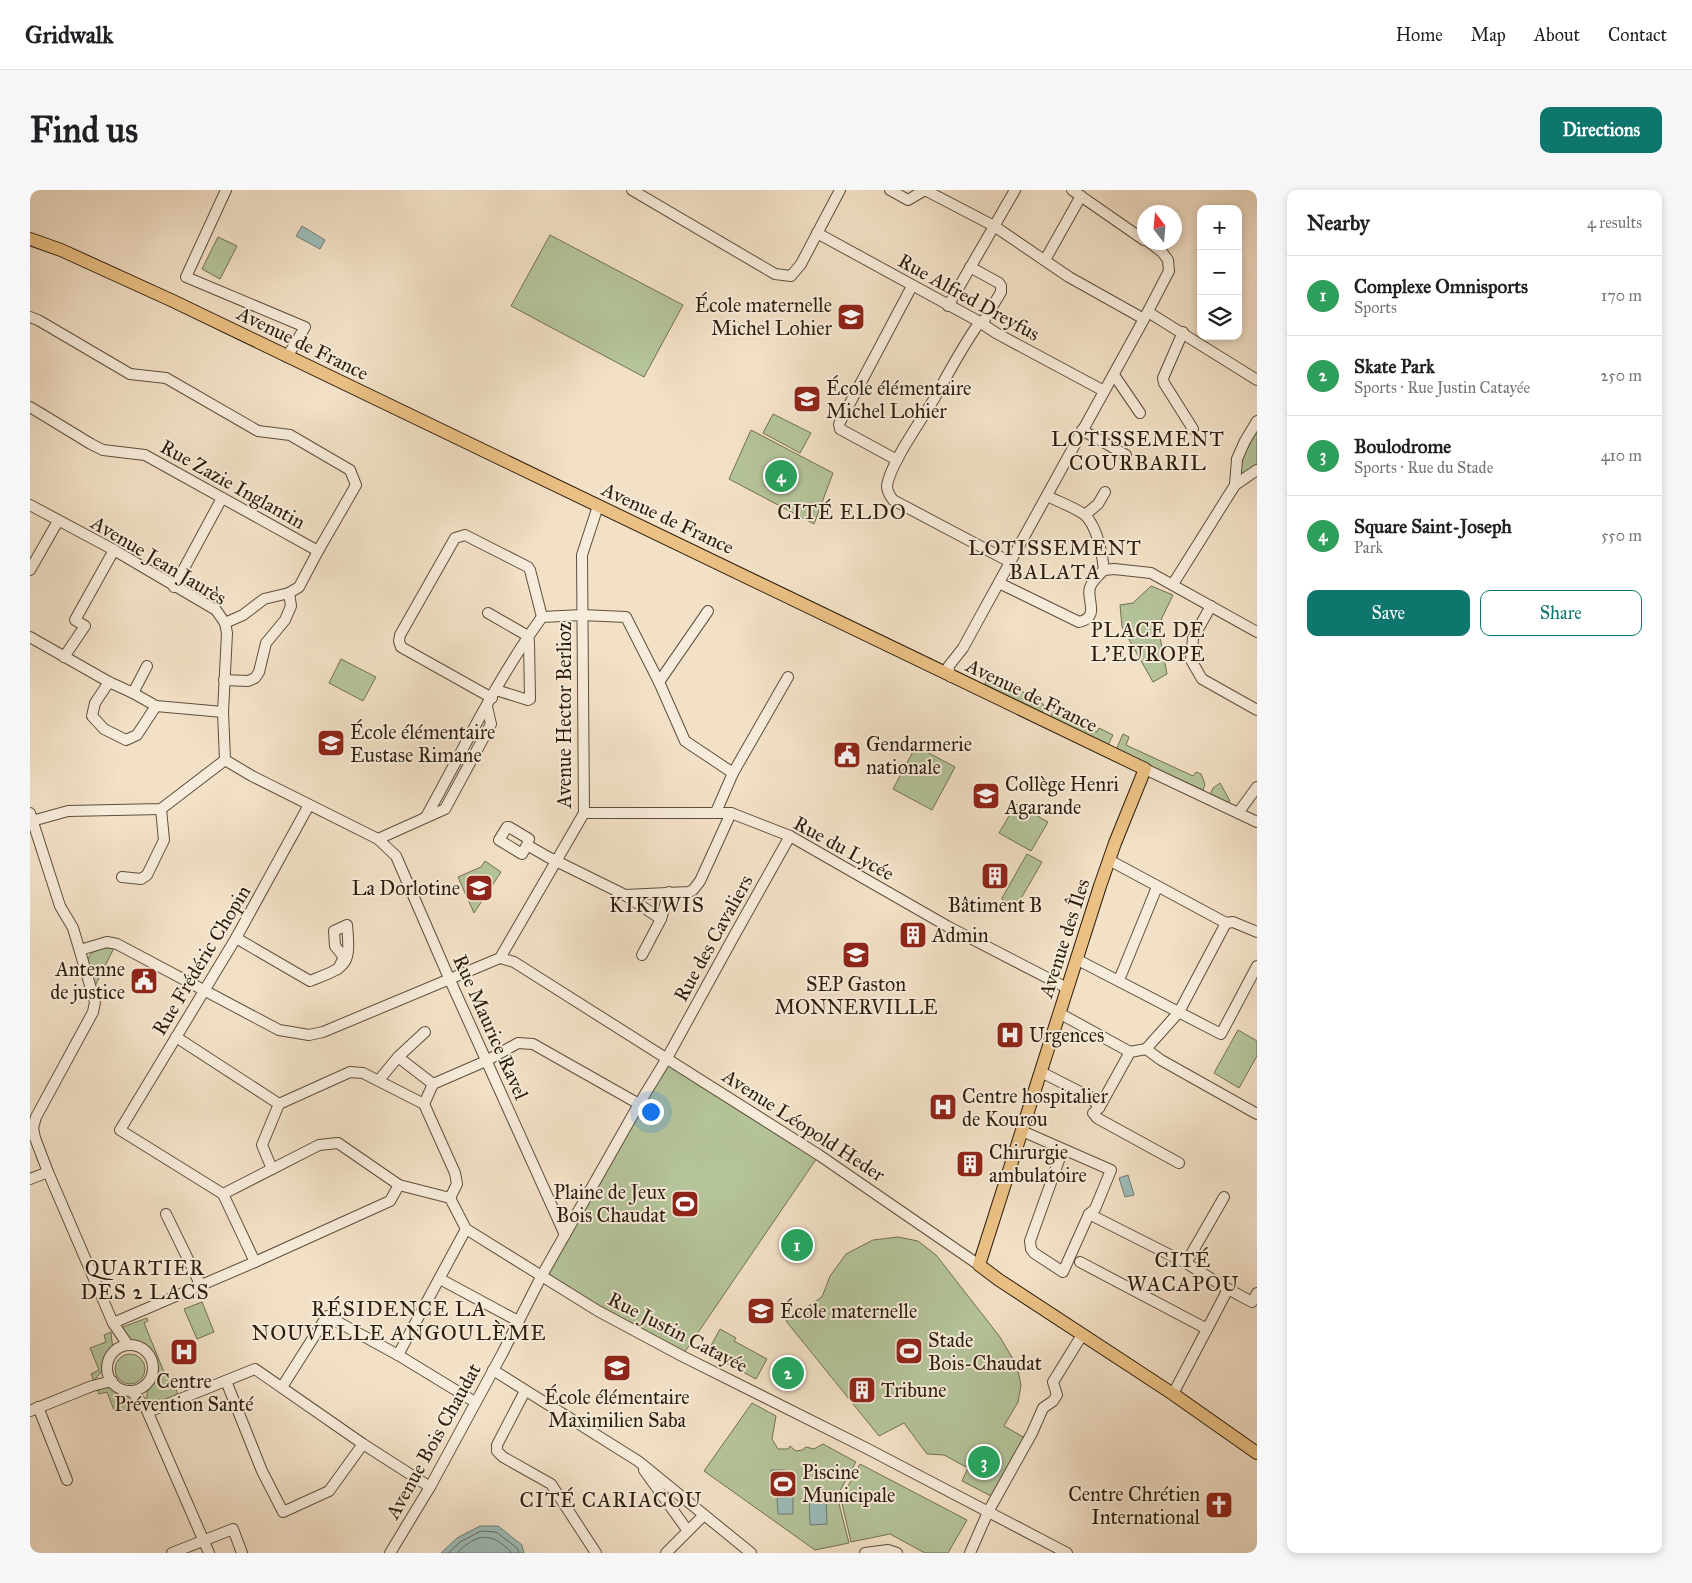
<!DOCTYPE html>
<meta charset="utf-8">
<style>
:root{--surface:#fff;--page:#f6f6f6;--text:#202124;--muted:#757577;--line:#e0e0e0;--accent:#0f766e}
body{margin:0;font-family:"IM FELL Great Primer",serif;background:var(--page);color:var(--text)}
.controls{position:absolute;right:15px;top:15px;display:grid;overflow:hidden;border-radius:10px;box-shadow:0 2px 8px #0003}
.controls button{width:45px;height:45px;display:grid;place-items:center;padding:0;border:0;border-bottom:1px solid var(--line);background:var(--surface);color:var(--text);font:25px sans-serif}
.compass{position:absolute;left:1107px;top:15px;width:45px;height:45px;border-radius:50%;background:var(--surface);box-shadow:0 2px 8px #0003;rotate:344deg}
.you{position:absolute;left:620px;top:921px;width:18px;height:18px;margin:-12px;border:4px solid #fff;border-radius:50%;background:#1a73e8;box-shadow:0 0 0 8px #1a73e833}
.badge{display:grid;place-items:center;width:32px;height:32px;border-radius:50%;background:var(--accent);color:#fff;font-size:16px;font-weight:700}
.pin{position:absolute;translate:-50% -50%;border:2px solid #fff;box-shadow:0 1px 5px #0006}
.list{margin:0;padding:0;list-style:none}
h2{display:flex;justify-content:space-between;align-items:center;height:65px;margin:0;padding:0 20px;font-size:21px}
h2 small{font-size:16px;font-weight:400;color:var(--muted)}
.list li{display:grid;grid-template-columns:32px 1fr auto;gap:15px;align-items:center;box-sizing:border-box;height:80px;padding:0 20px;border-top:1px solid var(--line)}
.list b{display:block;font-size:19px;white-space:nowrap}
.list p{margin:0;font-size:16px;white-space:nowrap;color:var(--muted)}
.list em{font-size:16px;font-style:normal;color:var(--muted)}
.actions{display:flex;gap:10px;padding:15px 20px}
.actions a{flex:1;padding:11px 0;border:1px solid var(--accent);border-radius:10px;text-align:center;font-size:18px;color:var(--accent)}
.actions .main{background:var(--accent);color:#fff}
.icon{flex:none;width:28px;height:28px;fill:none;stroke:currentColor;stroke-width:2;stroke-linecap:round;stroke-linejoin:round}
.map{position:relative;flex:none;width:1227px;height:1363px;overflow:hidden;border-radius:10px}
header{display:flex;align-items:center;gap:30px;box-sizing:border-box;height:70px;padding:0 25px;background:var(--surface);border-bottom:1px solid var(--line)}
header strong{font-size:24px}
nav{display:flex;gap:28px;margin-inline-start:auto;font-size:18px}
.intro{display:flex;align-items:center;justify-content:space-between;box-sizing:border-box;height:120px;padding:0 30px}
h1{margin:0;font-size:35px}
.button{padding:12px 22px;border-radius:10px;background:var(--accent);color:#fff;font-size:18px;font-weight:700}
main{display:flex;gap:30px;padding:0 30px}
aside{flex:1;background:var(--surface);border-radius:10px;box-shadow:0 2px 8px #0003}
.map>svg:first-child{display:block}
</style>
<header>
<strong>Gridwalk</strong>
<nav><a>Home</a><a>Map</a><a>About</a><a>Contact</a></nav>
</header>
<div class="intro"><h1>Find us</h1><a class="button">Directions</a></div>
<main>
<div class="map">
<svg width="1227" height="1363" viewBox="0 0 1227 1363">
<rect width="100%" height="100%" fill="#f3e1c7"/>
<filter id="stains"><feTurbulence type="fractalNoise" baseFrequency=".004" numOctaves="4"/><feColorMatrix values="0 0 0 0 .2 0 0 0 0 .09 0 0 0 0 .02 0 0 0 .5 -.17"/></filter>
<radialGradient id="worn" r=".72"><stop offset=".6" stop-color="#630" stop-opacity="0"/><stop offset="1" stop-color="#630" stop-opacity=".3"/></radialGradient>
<!-- green -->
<g fill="#b5c49a" stroke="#707053">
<polygon points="520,45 653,115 614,187 481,116"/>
<polygon points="188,47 207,56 190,89 172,79"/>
<polygon points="743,224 781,243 770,263 733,243"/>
<polygon points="1227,231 1227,280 1205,295 1207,269"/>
<polygon points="721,240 803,283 784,334 699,289"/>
<polygon points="1121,396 1143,405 1128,436 1137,484 1123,492 1092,437 1090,415 1103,413"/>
<polygon points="311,469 346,487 333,511 299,493"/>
<polygon points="950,480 981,495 983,491 995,504 1013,514 1014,518 1012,523 955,495 956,489 947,485"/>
<polygon points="1025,519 1028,520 1028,523 1067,542 1069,538 1083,545 1078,555 1020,527"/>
<polygon points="1093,544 1099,547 1096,555 1163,586 1166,582 1171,584 1175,594 1173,600 1086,560"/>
<polygon points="886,556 925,577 902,620 863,599"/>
<polygon points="1190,593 1200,611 1197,613 1180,605 1183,598"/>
<polygon points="986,614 1018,632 1001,661 969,643"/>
<polygon points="997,664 1012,672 982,724 976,721 972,708"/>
<polygon points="455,671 471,682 444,723 428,687 451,677"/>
<path d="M74 758H84L65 796C59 777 49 764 74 758Z"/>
<polygon points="1208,840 1227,851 1227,866 1209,898 1184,883"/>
<polygon points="637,868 789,965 652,1166 511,1087"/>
<polygon points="868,1047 888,1051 906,1065 970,1147 987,1176 991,1195 988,1212 974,1236 995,1248 961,1306 932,1291 938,1278 914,1265 897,1264 874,1233 849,1246 756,1131 792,1107 800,1086 816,1064 843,1050"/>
<polygon points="172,1112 184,1142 167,1149 154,1119"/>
<path d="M117 1128 118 1131 114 1133 141 1199 145 1197 149 1207 120 1218C112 1199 121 1199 126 1185 132 1166 116 1157 100 1154L90 1138Z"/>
<polygon points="690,1139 706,1148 704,1151 737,1169 726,1189 677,1163"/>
<polygon points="81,1142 83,1160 75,1170 74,1178 64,1191 61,1184 69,1180 60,1158 76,1152 74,1145"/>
<circle cx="100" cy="1179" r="15"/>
<polygon points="757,1166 773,1175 759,1200 743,1191"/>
<path d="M80 1195C92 1209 104 1200 112 1221L107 1223 104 1216 85 1223 77 1202 69 1204 67 1199Z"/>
<polygon points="722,1213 746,1226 742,1249 748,1259 758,1259 760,1256 766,1261 772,1260 776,1257 784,1259 793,1254 826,1272 807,1306 819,1353 785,1360 674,1281"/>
<polygon points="830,1274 937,1330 918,1363 895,1363 860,1344 821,1352 811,1309"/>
</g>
<!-- water -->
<g fill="#9cbcba" stroke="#6f7c74">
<polygon points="272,36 295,50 290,59 266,46"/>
<polygon points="1098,985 1104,1005 1095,1007 1089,988"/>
<polygon points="741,1280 755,1280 755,1297 742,1297"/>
<polygon points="796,1306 797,1334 780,1335 779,1307"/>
<polygon points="763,1307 763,1324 748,1324 747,1308"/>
<polygon points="450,1336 468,1336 492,1355 494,1363 411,1363 427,1348"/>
</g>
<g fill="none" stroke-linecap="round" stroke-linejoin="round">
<!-- shore -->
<g stroke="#646c63" stroke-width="1">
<polyline points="418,1363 430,1352 451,1341 466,1342 487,1358 489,1363"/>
<path d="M427 1363C448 1342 462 1342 482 1363"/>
</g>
<defs>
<g id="minor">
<polyline points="196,0 156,87 275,137 257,167"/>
<polyline points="602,0 745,84 761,86 771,74 810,0"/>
<polyline points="860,0 878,10 895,0"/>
<polyline points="895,0 964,36 1039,87 1114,129"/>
<polyline points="1042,0 1114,50"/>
<polyline points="787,43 948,131 966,143 1074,201"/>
<polyline points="1015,70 1051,6"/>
<polyline points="940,77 969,93 971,96 971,102 952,134"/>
<polyline points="918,116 985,0"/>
<polyline points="1118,122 1227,190"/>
<polyline points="0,127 8,130 100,184 136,188 228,241 260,245 320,280 326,295 288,361"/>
<path d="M948 131 947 136C931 159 918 184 904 209 892 229 860 274 857 296 857 302 860 306 863 310L980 372"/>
<polyline points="1153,142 1133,188 1134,193 1163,239"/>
<polyline points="1084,185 1110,223"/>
<polyline points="0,217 61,254 73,260 115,265 288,361 269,397 259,403"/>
<polyline points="1052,240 1096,265"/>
<polyline points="867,270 810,239 809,234 882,96"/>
<polyline points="1205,295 1207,269 1215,251 1227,231"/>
<path d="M1017 306C1027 311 1046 318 1055 325 1068 338 1072 363 1074 380"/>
<polyline points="0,315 84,360 186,420 195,433 197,443 193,522 195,570 131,619 38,621 2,631"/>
<polyline points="1055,325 1068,314 1075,302"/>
<polyline points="0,380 28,331"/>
<polyline points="1074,380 1084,379 1121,383 1227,442"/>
<path d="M969 393 1049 432C1072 427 1054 407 1061 395 1064 389 1070 384 1074 380"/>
<polyline points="1143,394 1205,295 1227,280"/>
<polyline points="144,397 192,308"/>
<polyline points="1181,416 1163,448 1161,470 1172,489 1227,520"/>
<polyline points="458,423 498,446 499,452 500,509 498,510 466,500"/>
<polyline points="0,447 79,492 103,503 126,516 193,522"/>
<polyline points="34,467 55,436 45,430 84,360"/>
<polyline points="921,487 918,477 933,458 951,425 1114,129 1139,81 1138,70 1132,62 1119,52"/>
<polyline points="194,490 218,491 225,488 229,482 236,453 255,430 261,416 259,403 234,409 213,425 195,433"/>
<polyline points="79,492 65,513 62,526 74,539 96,550 107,545 126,516"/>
<polyline points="629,492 678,421"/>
<polyline points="103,503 117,476"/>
<polyline points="462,508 371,457 369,451 370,445 425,348 435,345 498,377 500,380 512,427"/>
<polyline points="195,570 222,586 348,649 415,619 461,534 457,517"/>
<polyline points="1115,579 1227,632"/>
<polyline points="279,615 206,748 90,940 193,1004 289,955 308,953 369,995 420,1008 436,1039 568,1121 652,1166 836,1258 1037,1363"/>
<polyline points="686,622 703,583 758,487"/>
<polyline points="0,623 30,716 43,738 65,812 63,822 6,927 3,938 5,948 18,982 83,1133 98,1155"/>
<polyline points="554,623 701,623 760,646 917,736 1037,798"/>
<polyline points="1208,623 1227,597"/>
<path d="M396 627C433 560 467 489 512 427L552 425 596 427 629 492 655 551 703 583"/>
<polyline points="348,649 366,666 419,788 535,1045"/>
<polyline points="497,655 492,664 469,650 477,637 479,637 499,649 497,655 518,667 595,705 659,702 663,700 670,691 701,623"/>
<polyline points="1079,670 1196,733 1203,732 1227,742"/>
<polyline points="92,687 111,689 117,685 134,650 131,619"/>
<polyline points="595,705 631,729 639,702"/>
<path d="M206 748 280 791C317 776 321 777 317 735L304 741 305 756 314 767 308 779"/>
<polyline points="50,760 77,752 87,754 249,840 279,845 293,842 470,768 554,623 552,365 568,316"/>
<polyline points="612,765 631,729"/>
<polyline points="470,768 484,772 789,965 949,1075"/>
<polyline points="1046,769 1191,844 1227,776"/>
<polyline points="1089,790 1127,697"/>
<polyline points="1029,823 1100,862"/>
<polyline points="146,847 249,914"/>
<polyline points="1116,859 1131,870 1227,924"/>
<polyline points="368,867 395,842"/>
<polyline points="1011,882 1062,908 1069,918 1063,923 1067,928 1149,973"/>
<polyline points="349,890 368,867 403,894"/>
<polyline points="394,914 403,894 456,871 488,853 503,854 609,914"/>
<polyline points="1069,918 1100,862 1116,859 1149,822 1196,733"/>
<polyline points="992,941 1081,980 1065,1019 1059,1024 1033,1082 1004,1063 1001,1059 1000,1051 1033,959"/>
<polyline points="242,979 232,955 249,914 320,882 333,883 394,914 425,983 427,994 420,1008"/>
<polyline points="0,989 18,982"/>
<polyline points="193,1004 225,1072"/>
<polyline points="136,1024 171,1096"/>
<polyline points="1059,1024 1156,1073 1198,1099 1222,1112 1227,1103"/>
<polyline points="1050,1072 1177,1139"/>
<polyline points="1156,1073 1194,1007"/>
<polyline points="410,1089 488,1131"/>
<polyline points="83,1133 225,1072 360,1011 369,995"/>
<circle cx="100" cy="1178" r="23"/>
<polyline points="368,1165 436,1039"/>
<polyline points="463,1180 608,1271 721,1363"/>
<polyline points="196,1191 232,1281 253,1322 299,1301 333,1254"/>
<polyline points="252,1197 297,1126 368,1165 445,1212"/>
<polyline points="101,1201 115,1216 179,1363"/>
<polyline points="495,1201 467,1255 467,1261 473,1267 521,1294 566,1363"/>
<polyline points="1143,1204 1198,1099"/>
<polyline points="8,1217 37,1290"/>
<polyline points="0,1221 62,1196 82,1191"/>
<polyline points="118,1222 225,1179 333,1254 400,1297"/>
<polyline points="614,1280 658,1341"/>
<polyline points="142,1363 203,1339 212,1363"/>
<polyline points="360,1363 400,1297 472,1164 511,1087 609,914 637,868 704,746 760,646"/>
<polyline points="636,1363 674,1325"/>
<polyline points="835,1363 858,1360 867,1363"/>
<polyline points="940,1363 958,1322 1002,1243 1013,1218 1023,1211 1027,1205 1023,1192 1052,1145"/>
</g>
<polyline id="major" points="0,49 31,60 143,111 1115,579 1085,653 1070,696 949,1075 969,1090 1143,1204 1227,1263"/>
</defs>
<!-- minor casing -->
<use href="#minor" stroke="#5e4e3b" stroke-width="12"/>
<!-- major casing -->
<use href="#major" stroke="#2c1d0c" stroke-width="14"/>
<!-- minor -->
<use href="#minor" stroke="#f7ecdb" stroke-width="10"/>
<!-- major -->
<use href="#major" stroke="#eac084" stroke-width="12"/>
</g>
<!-- icons -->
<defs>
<symbol id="school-square" viewBox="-11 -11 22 22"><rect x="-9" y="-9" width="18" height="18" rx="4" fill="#8f2418" stroke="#f7ecdb"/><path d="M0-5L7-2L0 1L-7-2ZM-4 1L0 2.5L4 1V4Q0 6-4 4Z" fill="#fff"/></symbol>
<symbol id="civic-square" viewBox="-11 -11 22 22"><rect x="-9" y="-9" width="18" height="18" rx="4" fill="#8f2418" stroke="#f7ecdb"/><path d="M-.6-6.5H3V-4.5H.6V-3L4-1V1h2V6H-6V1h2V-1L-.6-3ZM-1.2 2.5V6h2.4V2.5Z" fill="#fff"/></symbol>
<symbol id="building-square" viewBox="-11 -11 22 22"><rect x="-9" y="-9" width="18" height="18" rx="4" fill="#8f2418" stroke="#f7ecdb"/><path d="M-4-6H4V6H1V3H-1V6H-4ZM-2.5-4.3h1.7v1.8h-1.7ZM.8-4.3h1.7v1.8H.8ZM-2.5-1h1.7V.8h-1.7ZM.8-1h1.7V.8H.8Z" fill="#fff"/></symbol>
<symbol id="hospital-square" viewBox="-11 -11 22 22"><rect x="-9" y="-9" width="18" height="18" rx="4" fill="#8f2418" stroke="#f7ecdb"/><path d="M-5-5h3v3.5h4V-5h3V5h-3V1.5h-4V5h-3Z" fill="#fff"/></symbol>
<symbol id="stadium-square" viewBox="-11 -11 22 22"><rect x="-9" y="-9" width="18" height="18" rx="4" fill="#8f2418" stroke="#f7ecdb"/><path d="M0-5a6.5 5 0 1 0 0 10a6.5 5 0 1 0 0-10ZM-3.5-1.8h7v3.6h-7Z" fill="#fff"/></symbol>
<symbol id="church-square" viewBox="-11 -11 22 22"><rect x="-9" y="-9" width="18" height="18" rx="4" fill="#8f2418" stroke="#f7ecdb"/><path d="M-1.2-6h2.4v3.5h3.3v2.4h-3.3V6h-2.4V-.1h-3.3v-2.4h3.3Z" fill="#fff"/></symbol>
</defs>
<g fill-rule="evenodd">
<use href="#school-square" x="805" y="111" width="32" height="32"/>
<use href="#school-square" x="761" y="193" width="32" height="32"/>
<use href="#school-square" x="285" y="537" width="32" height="32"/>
<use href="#civic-square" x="801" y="549" width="32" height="32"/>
<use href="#school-square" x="940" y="590" width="32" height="32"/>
<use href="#building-square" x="949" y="670" width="32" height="32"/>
<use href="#school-square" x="433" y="682" width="32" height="32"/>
<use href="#building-square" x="867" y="729" width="32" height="32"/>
<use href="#school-square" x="810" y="749" width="32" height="32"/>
<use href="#civic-square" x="98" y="775" width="32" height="32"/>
<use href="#hospital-square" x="964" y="829" width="32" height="32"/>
<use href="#hospital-square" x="897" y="901" width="32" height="32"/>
<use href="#building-square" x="924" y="958" width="32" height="32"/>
<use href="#stadium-square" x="639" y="998" width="32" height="32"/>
<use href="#school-square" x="715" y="1105" width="32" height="32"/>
<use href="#stadium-square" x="863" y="1145" width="32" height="32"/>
<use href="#hospital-square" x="138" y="1146" width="32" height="32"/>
<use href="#school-square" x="571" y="1162" width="32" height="32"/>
<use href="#building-square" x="816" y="1184" width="32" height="32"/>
<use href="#stadium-square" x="737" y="1278" width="32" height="32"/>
<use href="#church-square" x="1173" y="1299" width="32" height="32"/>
</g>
<g text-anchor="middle" stroke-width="4" stroke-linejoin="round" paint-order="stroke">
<!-- street labels -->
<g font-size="20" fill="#2c1d0c" stroke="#f7ecdb">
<text transform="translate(939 107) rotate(29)" y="7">Rue Alfred Dreyfus</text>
<text transform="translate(273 153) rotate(26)" y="7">Avenue de France</text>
<text transform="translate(203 294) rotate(29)" y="7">Rue Zazie Inglantin</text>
<text transform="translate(638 328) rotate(25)" y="7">Avenue de France</text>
<text transform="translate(129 370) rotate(31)" y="7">Avenue Jean Jaurès</text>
<text transform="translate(1002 505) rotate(26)" y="7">Avenue de France</text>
<text transform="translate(534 525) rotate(-90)" y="7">Avenue Hector Berlioz</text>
<text transform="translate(814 658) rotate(29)" y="7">Rue du Lycée</text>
<text transform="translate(683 748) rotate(-61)" y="7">Rue des Cavaliers</text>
<text transform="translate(1034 748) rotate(-72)" y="7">Avenue des Îles</text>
<text transform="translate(171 770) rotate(-59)" y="7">Rue Frédéric Chopin</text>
<text transform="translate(461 837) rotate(66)" y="7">Rue Maurice Ravel</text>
<text transform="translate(774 935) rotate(33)" y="7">Avenue Léopold Heder</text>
<text transform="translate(648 1142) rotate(27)" y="7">Rue Justin Catayée</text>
<text transform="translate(403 1251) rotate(-61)" y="7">Avenue Bois Chaudat</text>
</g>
<!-- poi labels -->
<g font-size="20" fill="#2c1d0c" stroke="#f7ecdb" text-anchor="start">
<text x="802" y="122" text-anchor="end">École maternelle<tspan x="802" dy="23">Michel Lohier</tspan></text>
<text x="796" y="205">École élémentaire<tspan x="796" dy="23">Michel Lohier</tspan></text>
<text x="320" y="549">École élémentaire<tspan x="320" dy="23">Eustase Rimane</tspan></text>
<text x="836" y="561">Gendarmerie<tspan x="836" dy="23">nationale</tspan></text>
<text x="975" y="601">Collège Henri<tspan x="975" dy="23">Agarande</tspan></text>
<text x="430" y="705" text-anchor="end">La Dorlotine</text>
<text x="965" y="722" text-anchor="middle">Bâtiment B</text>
<text x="902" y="752">Admin</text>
<text x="95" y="786" text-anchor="end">Antenne<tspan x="95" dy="23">de justice</tspan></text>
<text x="826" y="801" text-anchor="middle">SEP Gaston<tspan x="826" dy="23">MONNERVILLE</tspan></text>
<text x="999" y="852">Urgences</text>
<text x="932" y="913">Centre hospitalier<tspan x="932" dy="23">de Kourou</tspan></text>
<text x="959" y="969">Chirurgie<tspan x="959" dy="23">ambulatoire</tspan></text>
<text x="636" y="1009" text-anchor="end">Plaine de Jeux<tspan x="636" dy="23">Bois Chaudat</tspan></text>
<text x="750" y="1128">École maternelle</text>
<text x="898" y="1157">Stade<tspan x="898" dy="23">Bois-Chaudat</tspan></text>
<text x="154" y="1198" text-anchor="middle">Centre<tspan x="154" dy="23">Prévention Santé</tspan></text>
<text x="851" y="1207">Tribune</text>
<text x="587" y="1214" text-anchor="middle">École élémentaire<tspan x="587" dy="23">Maximilien Saba</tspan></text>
<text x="772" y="1289">Piscine<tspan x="772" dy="23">Municipale</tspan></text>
<text x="1170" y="1311" text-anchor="end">Centre Chrétien<tspan x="1170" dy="23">International</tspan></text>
</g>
<!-- neighbourhood labels -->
<g font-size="21" letter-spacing="1" fill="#2c1d0c" stroke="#f7ecdb">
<text x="1108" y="256">LOTISSEMENT<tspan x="1108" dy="24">COURBARIL</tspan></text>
<text x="812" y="329">CITÉ ELDO</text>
<text x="1025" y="365">LOTISSEMENT<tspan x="1025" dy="24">BALATA</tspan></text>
<text x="1118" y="447">PLACE DE<tspan x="1118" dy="24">L'EUROPE</tspan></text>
<text x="627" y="722">KIKIWIS</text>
<text x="1153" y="1077">CITÉ<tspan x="1153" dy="24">WACAPOU</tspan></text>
<text x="115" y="1085">QUARTIER<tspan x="115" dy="24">DES 2 LACS</tspan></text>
<text x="369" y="1126">RÉSIDENCE LA<tspan x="369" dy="24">NOUVELLE ANGOULÈME</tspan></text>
<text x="581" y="1317">CITÉ CARIACOU</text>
</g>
</g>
<rect width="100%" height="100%" filter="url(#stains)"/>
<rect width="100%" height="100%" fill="url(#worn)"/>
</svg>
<div class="controls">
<button>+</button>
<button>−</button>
<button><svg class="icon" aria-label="layers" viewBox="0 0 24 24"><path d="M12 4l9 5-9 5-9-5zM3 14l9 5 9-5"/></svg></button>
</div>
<svg class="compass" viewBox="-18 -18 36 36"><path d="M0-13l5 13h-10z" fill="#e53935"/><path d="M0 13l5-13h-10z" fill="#757577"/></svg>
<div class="you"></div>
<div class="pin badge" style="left:767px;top:1055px;background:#2e9e5b">1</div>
<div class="pin badge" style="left:758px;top:1183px;background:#2e9e5b">2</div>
<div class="pin badge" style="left:954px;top:1272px;background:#2e9e5b">3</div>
<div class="pin badge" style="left:751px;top:286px;background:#2e9e5b">4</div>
</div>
<aside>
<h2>Nearby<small>4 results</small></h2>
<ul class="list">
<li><span class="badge" style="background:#2e9e5b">1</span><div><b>Complexe Omnisports</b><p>Sports</p></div><em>170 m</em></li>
<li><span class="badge" style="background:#2e9e5b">2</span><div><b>Skate Park</b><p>Sports · Rue Justin Catayée</p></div><em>250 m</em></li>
<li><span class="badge" style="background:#2e9e5b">3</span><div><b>Boulodrome</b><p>Sports · Rue du Stade</p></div><em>410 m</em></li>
<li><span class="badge" style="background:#2e9e5b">4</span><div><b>Square Saint-Joseph</b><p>Park</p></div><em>550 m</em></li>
</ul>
<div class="actions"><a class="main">Save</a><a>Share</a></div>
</aside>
</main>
